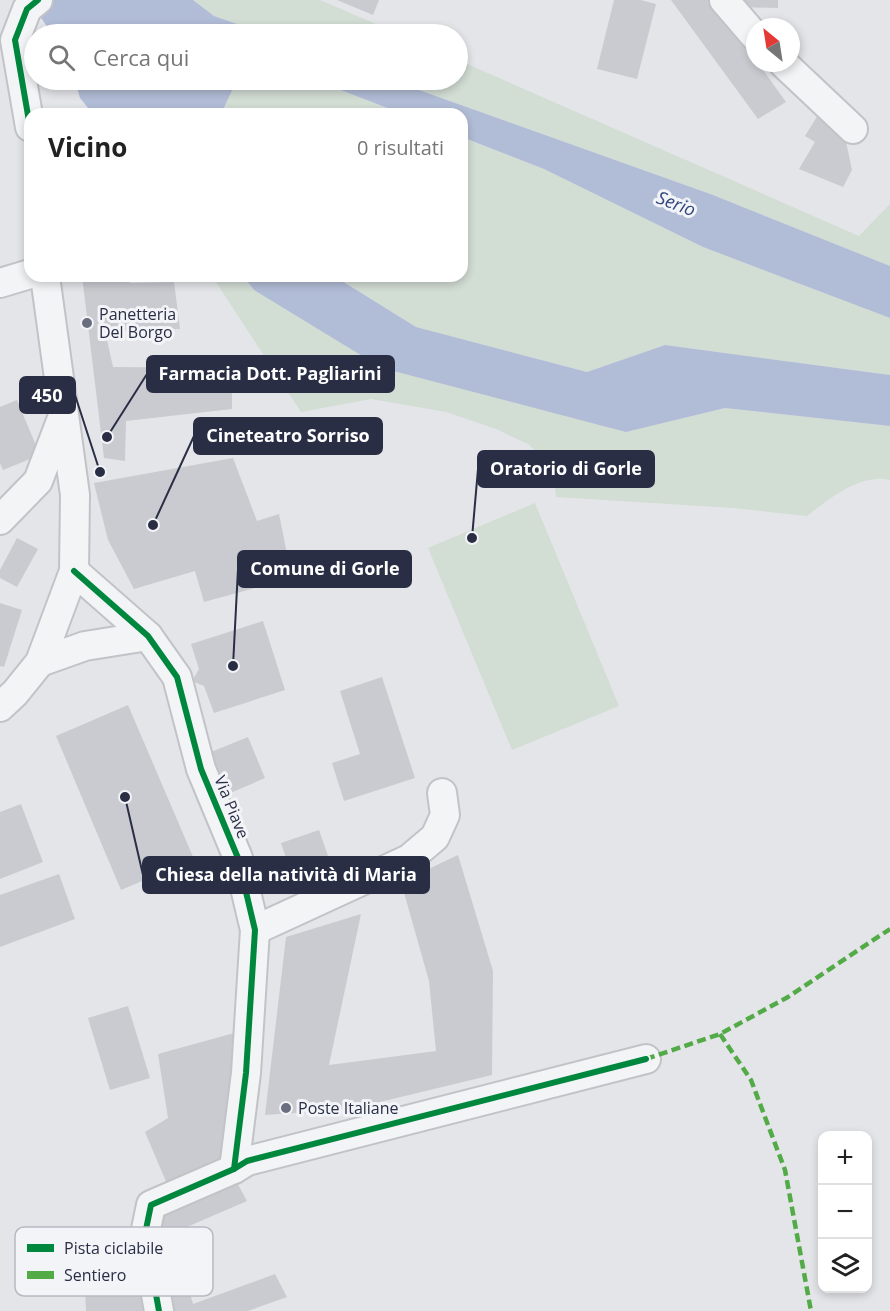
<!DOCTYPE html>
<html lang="it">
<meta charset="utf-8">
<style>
:root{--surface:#fff;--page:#f6f6f6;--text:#222;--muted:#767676;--line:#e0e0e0}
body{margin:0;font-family:"Open Sans",sans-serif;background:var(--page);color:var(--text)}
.controls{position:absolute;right:18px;bottom:18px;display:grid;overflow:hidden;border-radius:12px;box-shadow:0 3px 9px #0003}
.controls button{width:54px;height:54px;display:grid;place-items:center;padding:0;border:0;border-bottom:2px solid var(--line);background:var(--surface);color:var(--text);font:30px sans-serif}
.compass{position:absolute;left:746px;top:18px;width:54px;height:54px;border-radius:50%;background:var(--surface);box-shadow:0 3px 9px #0003;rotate:330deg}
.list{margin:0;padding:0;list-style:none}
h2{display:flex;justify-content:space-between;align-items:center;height:78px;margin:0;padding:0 24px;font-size:26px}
h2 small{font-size:20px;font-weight:400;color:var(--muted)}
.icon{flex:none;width:33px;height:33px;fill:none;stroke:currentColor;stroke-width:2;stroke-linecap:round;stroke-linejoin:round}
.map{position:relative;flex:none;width:890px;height:1311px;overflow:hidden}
.search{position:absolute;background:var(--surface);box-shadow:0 3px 9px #0003;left:24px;top:24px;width:444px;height:66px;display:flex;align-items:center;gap:15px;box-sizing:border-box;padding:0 21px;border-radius:33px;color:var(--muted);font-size:22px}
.panel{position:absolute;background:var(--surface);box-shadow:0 3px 9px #0003;left:24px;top:108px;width:444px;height:174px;border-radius:18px}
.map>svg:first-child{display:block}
</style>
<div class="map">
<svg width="890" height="1311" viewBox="0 0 890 1311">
<rect width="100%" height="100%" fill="#e4e5e9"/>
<!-- green -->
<g fill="#d2ddd4">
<polygon points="193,0 320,0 399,34 266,34 214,16"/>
<polygon points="458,60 859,236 890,204 890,266 713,195 391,80 458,80"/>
<polygon points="237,80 256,80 338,89 403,114 221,114"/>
<polygon points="462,137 544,169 703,247 890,318 890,375 665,345 587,372 416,327 334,276 462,276"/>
<path d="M212 276H243L254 290 626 432 725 408 890 426V480C861 473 829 499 807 516L733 508 556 497 553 468 528 444 496 429 446 412 371 399 301 412Z"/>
<polygon points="535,503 619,706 512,750 428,548"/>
</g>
<!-- water -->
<g fill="#b1bcd6">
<polygon points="29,0 193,0 214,16 266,34 52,34"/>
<polygon points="75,80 237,80 221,114 93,114 80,98"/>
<polygon points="256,80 391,80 713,195 890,266 890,318 703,247 544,169 462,137 462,114 403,114 338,89"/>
<polygon points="243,276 334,276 416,327 587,372 665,345 890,375 890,426 725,408 626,432 382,368 254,290"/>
</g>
<!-- building -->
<g fill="#cacbd0">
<polygon points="337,0 379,0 373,15"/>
<polygon points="614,0 641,0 656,4 637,79 597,69"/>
<polygon points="671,0 713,0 755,59 755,63 758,63 786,102 758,119"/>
<polygon points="738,0 778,0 778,8 738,7"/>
<polygon points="818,115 844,132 852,170 843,187 799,169 815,142 805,136"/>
<polygon points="82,276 129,276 130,283 174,282 180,329 105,331 113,367 232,368 232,409 126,421 125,461 104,458"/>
<polygon points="17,400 40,455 3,470 0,463 0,407"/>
<polygon points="233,458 257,521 279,514 292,578 204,602 195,571 134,589 108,540 94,483"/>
<polygon points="17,538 38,549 17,587 0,578 0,570"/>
<polygon points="0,603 22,610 4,667 0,666"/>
<polygon points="263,621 285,690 214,713 204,686 192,681 199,669 191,644"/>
<polygon points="382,677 415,778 344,801 332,763 360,754 340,691"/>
<polygon points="128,705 194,859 121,890 56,736"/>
<polygon points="248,737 265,778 228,794 211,752"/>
<polygon points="21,804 43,862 0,879 0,812"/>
<polygon points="319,830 328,856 290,870 281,843"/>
<polygon points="458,855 493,971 492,1075 351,1109 265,1115 286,937 361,914 329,1065 436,1051 429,981 401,882"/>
<polygon points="59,874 75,919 0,947 0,895"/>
<polygon points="128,1006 150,1078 110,1090 88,1018"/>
<polygon points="234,1033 229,1163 170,1191 145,1132 168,1118 158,1054"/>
<polygon points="235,1179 247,1201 173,1233 193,1304 275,1274 287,1297 248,1311 166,1311 156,1213"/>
<polygon points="143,1276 149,1311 86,1311 85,1289"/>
</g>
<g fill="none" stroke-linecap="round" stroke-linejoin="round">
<defs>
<g id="minor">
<polyline points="724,0 755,36"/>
<polyline points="783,63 853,129"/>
<polyline points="30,127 15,40 27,9 38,0"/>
<polyline points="0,283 30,274"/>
<polyline points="0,520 38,481 61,421"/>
<polyline points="74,571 148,636 177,677 201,769 238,858 255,930 246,1073 234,1169"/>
<polyline points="40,662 85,646 148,636"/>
<polyline points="0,707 15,693 40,662 74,571 75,495 45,276"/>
<polyline points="255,930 409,859 435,837 445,815 442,793"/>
<polyline points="159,1311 145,1234 151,1205 234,1169 247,1161 646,1059"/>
</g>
</defs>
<!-- minor casing -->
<use href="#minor" stroke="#c2c3c7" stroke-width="32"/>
<!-- minor -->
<use href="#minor" stroke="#f3f4f6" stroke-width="28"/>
<!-- quiet -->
<g stroke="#53ab47" stroke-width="4.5" stroke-dasharray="9 4.5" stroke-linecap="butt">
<polyline points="720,1034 751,1080 785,1170 811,1311"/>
<polyline points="646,1059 720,1034 788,997 890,929"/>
</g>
<defs>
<g id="cycleway">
<polyline points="30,127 15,40 27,9 38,0"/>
<polyline points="74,571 148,636 177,677 201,769 238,858 255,930 246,1073 234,1169"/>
<polyline points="159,1311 145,1234 151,1205 234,1169 247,1161 646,1059"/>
</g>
</defs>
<!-- cycleway casing -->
<use href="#cycleway" stroke="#f2f4f8" stroke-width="10"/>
<!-- cycleway -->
<use href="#cycleway" stroke="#00873e" stroke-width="6"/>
</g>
<!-- markers -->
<g fill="#6a6e7e" stroke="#f2f4f8" stroke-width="2">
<circle cx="87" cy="323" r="6"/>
<circle cx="286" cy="1108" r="6"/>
</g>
<g text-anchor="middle" stroke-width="6" stroke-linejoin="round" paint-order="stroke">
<!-- poi labels -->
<g font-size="16" fill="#292e45" stroke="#f2f4f8" text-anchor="start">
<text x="99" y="320">Panetteria<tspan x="99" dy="18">Del Borgo</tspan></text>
<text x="298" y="1114">Poste Italiane</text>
</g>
<!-- street labels -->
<g font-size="16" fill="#292e45" stroke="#f2f4f8">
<text transform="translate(232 807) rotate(68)" y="6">Via Piave</text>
</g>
<!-- water labels -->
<g font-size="18" font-style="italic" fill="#2f457c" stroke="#f2f4f8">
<text transform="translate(676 204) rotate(21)" y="6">Serio</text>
</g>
</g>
<!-- legend -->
<rect x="15" y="1227" width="198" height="69" rx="9" fill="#f2f4f8" stroke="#b6b9c2" stroke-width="1.5"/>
<rect x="27" y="1244" width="27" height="8" fill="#00873e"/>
<rect x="27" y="1271" width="27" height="8" fill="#53ab47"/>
<g font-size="16" fill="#292e45">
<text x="64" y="1254">Pista ciclabile</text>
<text x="64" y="1281">Sentiero</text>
</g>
<!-- callouts -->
<path fill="none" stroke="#292e45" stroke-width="2" d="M107 437L147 374M100 472L75 395M153 525L194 436M472 538L478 469M233 666L238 569M125 797L143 875"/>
<g fill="#292e45" stroke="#f2f4f8" stroke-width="2">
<circle cx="107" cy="437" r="6"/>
<circle cx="100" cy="472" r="6"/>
<circle cx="153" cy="525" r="6"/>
<circle cx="472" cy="538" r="6"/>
<circle cx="233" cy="666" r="6"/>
<circle cx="125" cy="797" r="6"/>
</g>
<g fill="#292e45" stroke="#292e45" stroke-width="2">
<rect x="147" y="356" width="247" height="36" rx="6"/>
<rect x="20" y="377" width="55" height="36" rx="6"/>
<rect x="194" y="418" width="188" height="36" rx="6"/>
<rect x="478" y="451" width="176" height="36" rx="6"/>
<rect x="238" y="551" width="173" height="36" rx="6"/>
<rect x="143" y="857" width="286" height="36" rx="6"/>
</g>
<g font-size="18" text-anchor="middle" font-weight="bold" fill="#fff">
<text x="270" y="380">Farmacia Dott. Pagliarini</text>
<text x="47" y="402">450</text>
<text x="288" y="442">Cineteatro Sorriso</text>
<text x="566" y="475">Oratorio di Gorle</text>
<text x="325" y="575">Comune di Gorle</text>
<text x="286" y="881">Chiesa della natività di Maria</text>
</g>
</svg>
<div class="controls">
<button>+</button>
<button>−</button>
<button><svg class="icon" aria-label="layers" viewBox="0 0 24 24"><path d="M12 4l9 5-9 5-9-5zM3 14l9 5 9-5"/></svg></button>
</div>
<svg class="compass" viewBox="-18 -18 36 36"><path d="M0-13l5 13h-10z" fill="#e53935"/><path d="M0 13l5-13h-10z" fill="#767676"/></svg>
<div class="search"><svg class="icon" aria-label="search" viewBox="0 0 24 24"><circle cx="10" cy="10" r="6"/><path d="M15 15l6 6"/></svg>Cerca qui</div>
<section class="panel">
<h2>Vicino<small>0 risultati</small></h2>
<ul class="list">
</ul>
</section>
</div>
